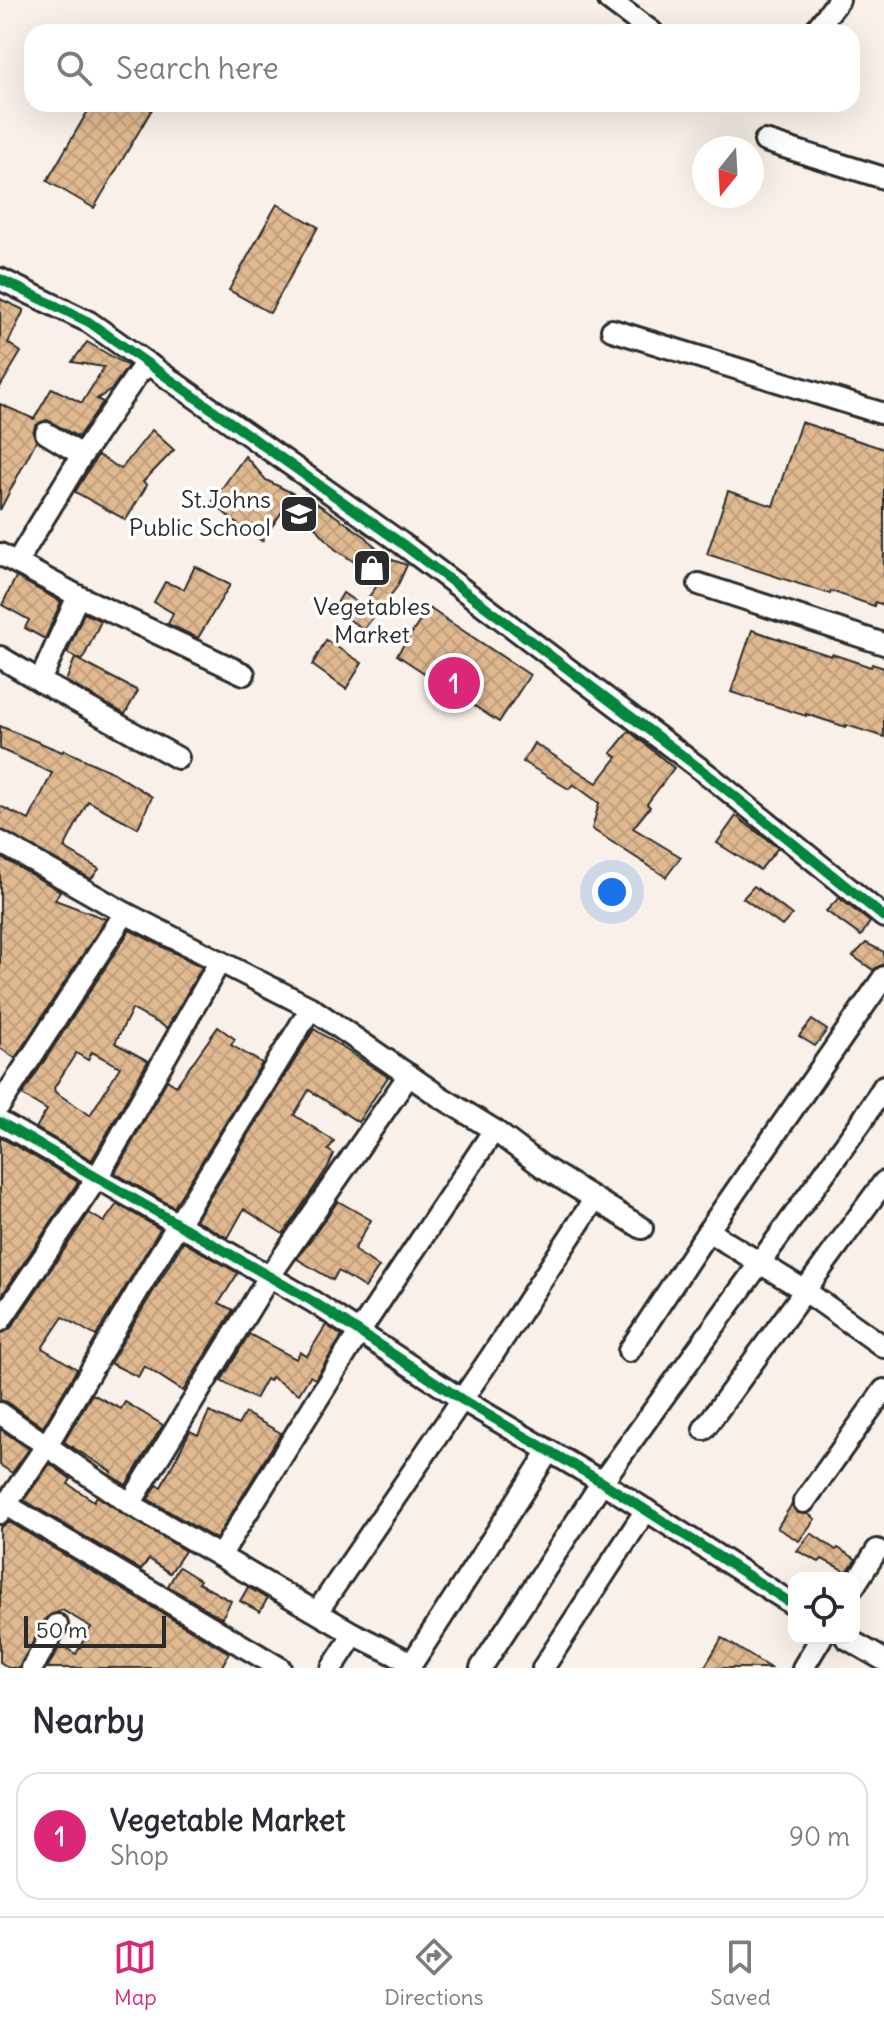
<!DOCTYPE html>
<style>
:root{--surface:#fff;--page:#f2f2f3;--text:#2b2b33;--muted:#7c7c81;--line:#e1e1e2;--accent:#db2777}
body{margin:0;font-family:Delius,sans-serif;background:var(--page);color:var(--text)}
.controls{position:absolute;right:24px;bottom:24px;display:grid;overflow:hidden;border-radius:16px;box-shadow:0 8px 32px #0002}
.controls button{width:72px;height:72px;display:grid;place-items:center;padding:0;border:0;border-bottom:2px solid var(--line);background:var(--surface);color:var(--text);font:40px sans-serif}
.compass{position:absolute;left:692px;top:136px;width:72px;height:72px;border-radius:50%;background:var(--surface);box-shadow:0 8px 32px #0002;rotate:198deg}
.scale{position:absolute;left:24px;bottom:20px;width:142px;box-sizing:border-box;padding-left:8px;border:4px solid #2b2b2b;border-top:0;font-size:22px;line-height:28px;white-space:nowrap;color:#2b2b2b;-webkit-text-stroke:6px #fff;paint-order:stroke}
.you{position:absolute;left:612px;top:892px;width:28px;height:28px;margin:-20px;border:6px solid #fff;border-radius:50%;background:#1a73e8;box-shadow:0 0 0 12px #1a73e833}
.badge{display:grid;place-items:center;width:52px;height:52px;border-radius:50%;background:var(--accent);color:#fff;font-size:26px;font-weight:700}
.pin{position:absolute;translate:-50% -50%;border:4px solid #fff;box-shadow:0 2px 8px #0006}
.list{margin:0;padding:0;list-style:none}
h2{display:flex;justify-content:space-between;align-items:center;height:104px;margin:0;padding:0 32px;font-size:34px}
h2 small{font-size:26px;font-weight:400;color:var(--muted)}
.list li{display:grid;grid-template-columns:52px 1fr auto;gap:24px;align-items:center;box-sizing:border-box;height:128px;margin:0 16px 16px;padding:0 16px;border:2px solid var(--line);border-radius:24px}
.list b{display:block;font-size:30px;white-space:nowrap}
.list p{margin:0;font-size:26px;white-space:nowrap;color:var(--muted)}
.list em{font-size:26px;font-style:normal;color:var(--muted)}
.icon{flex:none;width:44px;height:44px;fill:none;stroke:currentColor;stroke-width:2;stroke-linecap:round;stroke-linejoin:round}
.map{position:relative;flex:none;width:884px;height:1668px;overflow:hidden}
.search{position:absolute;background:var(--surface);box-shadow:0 8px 32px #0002;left:24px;right:24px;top:24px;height:88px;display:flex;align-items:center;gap:20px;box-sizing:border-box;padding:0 28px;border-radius:24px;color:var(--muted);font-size:30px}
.sheet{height:248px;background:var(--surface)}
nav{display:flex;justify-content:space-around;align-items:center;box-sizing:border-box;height:112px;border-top:2px solid var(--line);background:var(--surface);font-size:22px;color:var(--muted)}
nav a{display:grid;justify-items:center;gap:4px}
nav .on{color:var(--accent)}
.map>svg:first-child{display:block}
</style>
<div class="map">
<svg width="884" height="1668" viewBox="0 0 884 1668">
<defs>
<pattern id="building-cross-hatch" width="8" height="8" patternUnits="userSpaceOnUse" patternTransform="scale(2)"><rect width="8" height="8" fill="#e0b990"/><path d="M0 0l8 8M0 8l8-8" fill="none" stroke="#c09f7c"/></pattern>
</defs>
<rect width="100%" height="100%" fill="#f9f1e9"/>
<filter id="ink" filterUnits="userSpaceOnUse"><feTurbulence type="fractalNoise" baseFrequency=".0125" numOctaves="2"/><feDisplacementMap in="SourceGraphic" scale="16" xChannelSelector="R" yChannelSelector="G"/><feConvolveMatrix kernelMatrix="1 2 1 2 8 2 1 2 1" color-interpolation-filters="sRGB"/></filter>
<g filter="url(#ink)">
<!-- building -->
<g fill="url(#building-cross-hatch)" stroke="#2b2b2b" stroke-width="2" fill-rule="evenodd">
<polygon points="92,104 155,104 94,208 47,181"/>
<polygon points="277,204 318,227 270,313 229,290"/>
<polygon points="0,299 24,310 8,343 21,352 0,387"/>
<polygon points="87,342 128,366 111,390 97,399 103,402 78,437 47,420 35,426 33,433 36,441 0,510 0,404 34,419 52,388 82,403 104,367 72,362"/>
<polygon points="801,422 884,449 884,605 875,602 874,606 831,591 830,594 707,554 728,491 773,506"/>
<polygon points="152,430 174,450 143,482 147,485 126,520 75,492 98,455 121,469"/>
<polygon points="245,456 266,480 294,494 262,541 236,523 212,502"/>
<polygon points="305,495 366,537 384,557 407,565 397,587 364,629 333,610 343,593 362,606 381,580 335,549 301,511"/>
<polygon points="195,566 230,585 198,638 168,624 173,613 154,602 165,582 184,589"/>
<polygon points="16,577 61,602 45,639 25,628 29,620 2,605"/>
<polygon points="429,608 530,675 499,722 397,655"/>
<polygon points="84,613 101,621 82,661 67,653"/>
<polygon points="752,630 831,656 832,654 871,667 872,664 884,668 884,737 846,725 846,727 806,714 806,716 731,692"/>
<polygon points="326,640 362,663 346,689 312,665"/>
<polygon points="75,658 138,691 125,714 66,681"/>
<polygon points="0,726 62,752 64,750 114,773 152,797 138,828 88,801 64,848 99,869 91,879 0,829 0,806 29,820 52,773 0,749"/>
<polygon points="629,731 674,768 647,804 650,807 633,828 681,857 666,877 592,829 599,803 573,784 569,789 523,762 534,743 597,783 617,757 611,753"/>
<polygon points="736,816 778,848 760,870 717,843"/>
<polygon points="2,858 60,891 55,900 106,919 15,1058 0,1048 0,863"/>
<polygon points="754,886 792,915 782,926 743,898"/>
<polygon points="839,898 870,922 861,936 826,911"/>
<path d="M130 930 202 967 167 1028 132 1009 115 1043 148 1061 92 1160 36 1128 47 1110 22 1095ZM92 1052 120 1067 90 1115 55 1092 54 1088 76 1053 88 1060Z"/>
<polygon points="866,943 884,952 884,964 873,970 853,956"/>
<polygon points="812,1020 827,1030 815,1046 799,1036"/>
<polygon points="218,1027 235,1039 231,1045 262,1063 174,1207 115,1173 167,1080 176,1086"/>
<polygon points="314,1029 388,1077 358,1122 309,1090 294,1115 334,1141 328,1150 334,1154 328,1167 283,1234 244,1209 228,1238 196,1220"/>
<polygon points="0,1137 78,1182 0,1298"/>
<polygon points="338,1201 371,1220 354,1250 379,1267 365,1288 338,1271 333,1280 297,1259"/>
<polygon points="117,1204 160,1229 96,1336 63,1317 42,1348 77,1369 43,1427 7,1402 0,1400 0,1334 11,1328 89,1213 104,1222"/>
<polygon points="183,1242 238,1273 219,1303 233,1310 183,1391 144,1366 138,1377 110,1363"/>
<polygon points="326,1325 342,1336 315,1379 310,1376 299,1394 271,1377 269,1381 266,1379 255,1399 221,1381 249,1334 296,1359 300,1352 307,1356"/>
<polygon points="92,1394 121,1409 125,1402 163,1425 126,1485 111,1475 112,1472 64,1442"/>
<polygon points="209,1412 238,1425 245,1413 281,1433 216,1539 148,1499 157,1485 161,1487 190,1431 198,1435"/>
<polygon points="0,1429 29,1449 12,1473 0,1465"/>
<polygon points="50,1464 71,1479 68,1484 94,1501 97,1496 185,1551 170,1573 149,1559 141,1570 24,1500"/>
<polygon points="792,1504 797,1513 808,1514 815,1519 799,1541 777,1528"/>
<polygon points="9,1522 229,1653 221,1668 47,1668 61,1645 76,1654 91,1627 62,1610 46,1618 19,1668 9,1668 0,1662 0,1528"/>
<polygon points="811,1533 836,1550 838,1548 856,1559 847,1572 822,1559 819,1562 797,1551"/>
<polygon points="179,1567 200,1580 198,1583 231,1601 222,1618 168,1586"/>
<polygon points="248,1587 267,1599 260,1612 240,1601"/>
<polygon points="722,1638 770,1668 704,1668"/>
</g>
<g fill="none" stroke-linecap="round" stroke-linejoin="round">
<defs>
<g id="minor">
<polyline points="609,0 652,32"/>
<polyline points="814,32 839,0"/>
<polyline points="765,141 884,178"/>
<polyline points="0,279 89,322 401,543 711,777 884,917"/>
<polyline points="612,330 884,414"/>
<polyline points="46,433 82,455"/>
<polyline points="0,554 78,596 40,681 0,657"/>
<polyline points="17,562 82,455 139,372 150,365"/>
<polyline points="699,584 884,644"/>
<polyline points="78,596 244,674"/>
<polyline points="40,681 178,758"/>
<polyline points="0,842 125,913 311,1008 439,1096 494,1130 543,1167 642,1228"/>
<polyline points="0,1105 125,913"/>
<polyline points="0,1122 312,1301 461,1399 602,1482 794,1605"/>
<polyline points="708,1231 804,1290 884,1347"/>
<polyline points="0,1321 97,1178 220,961"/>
<polyline points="629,1351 708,1231 884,977"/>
<polyline points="0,1413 130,1504 354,1634 412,1663"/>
<polyline points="704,1429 884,1182"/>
<polyline points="804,1502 884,1390"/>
<polyline points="5,1504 280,1668"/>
<polyline points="130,1504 269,1277 409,1075"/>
<polyline points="0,1513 47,1445 156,1260 311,1008"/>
<polyline points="220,1556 360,1331 494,1130"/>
<polyline points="854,1586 877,1550"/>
<polyline points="317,1612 491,1357 594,1200"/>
<polyline points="846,1638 884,1660"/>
<polyline points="32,1668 57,1625"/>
<polyline points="332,1668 354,1634"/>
<polyline points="409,1668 549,1451"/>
<polyline points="481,1668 602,1482 862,1121 884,1086"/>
<polyline points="543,1668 646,1510"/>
<polyline points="803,1668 821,1638"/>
</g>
</defs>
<!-- minor casing -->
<use href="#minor" stroke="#2b2b2b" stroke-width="26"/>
<!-- minor -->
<use href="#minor" stroke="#fff" stroke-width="20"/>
<defs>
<g id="cycleway">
<polyline points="0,279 89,322 401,543 711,777 884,917"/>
<polyline points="0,1122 312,1301 461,1399 602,1482 794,1605"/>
</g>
</defs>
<!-- cycleway casing -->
<use href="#cycleway" stroke="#fff" stroke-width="15"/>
<!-- cycleway -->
<use href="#cycleway" stroke="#00873e" stroke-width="10"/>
</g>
</g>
<!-- icons -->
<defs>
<symbol id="school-square" viewBox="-11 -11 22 22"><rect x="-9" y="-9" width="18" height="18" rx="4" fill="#2b2b2b" stroke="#fff"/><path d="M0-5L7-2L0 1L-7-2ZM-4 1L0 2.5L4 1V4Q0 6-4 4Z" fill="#fff"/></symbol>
<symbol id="shop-square" viewBox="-11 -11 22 22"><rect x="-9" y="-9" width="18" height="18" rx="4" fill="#2b2b2b" stroke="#fff"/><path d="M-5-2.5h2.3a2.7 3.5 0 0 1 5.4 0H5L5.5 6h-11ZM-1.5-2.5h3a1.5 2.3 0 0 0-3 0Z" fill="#fff"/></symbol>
</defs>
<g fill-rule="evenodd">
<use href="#school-square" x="277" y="492" width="44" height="44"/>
<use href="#shop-square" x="350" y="546" width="44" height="44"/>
</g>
<g text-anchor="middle" stroke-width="7" stroke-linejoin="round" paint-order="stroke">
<!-- poi labels -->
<g font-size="24" fill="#2b2b2b" stroke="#fff" text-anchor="end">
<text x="271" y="508">St.Johns<tspan x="271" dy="28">Public School</tspan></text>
<text x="372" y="615" text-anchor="middle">Vegetables<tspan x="372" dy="28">Market</tspan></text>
</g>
</g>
</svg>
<div class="controls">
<button><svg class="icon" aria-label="locate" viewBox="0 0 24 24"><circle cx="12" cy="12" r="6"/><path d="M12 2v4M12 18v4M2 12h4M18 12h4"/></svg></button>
</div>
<svg class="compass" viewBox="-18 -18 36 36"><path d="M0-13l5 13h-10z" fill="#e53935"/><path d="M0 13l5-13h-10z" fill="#7c7c81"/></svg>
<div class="scale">50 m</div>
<div class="you"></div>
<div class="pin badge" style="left:454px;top:683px">1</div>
<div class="search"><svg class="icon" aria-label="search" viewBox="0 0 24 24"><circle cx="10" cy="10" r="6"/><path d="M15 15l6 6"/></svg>Search here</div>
</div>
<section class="sheet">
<h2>Nearby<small></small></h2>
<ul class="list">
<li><span class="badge">1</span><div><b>Vegetable Market</b><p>Shop</p></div><em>90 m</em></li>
</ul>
</section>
<nav>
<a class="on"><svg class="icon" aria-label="map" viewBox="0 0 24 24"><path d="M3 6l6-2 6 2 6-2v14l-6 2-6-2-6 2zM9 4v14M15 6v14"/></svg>Map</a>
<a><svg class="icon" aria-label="directions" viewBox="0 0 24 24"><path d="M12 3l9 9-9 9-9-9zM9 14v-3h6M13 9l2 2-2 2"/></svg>Directions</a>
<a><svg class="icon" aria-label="saved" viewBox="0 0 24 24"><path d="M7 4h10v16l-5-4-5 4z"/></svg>Saved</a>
</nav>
